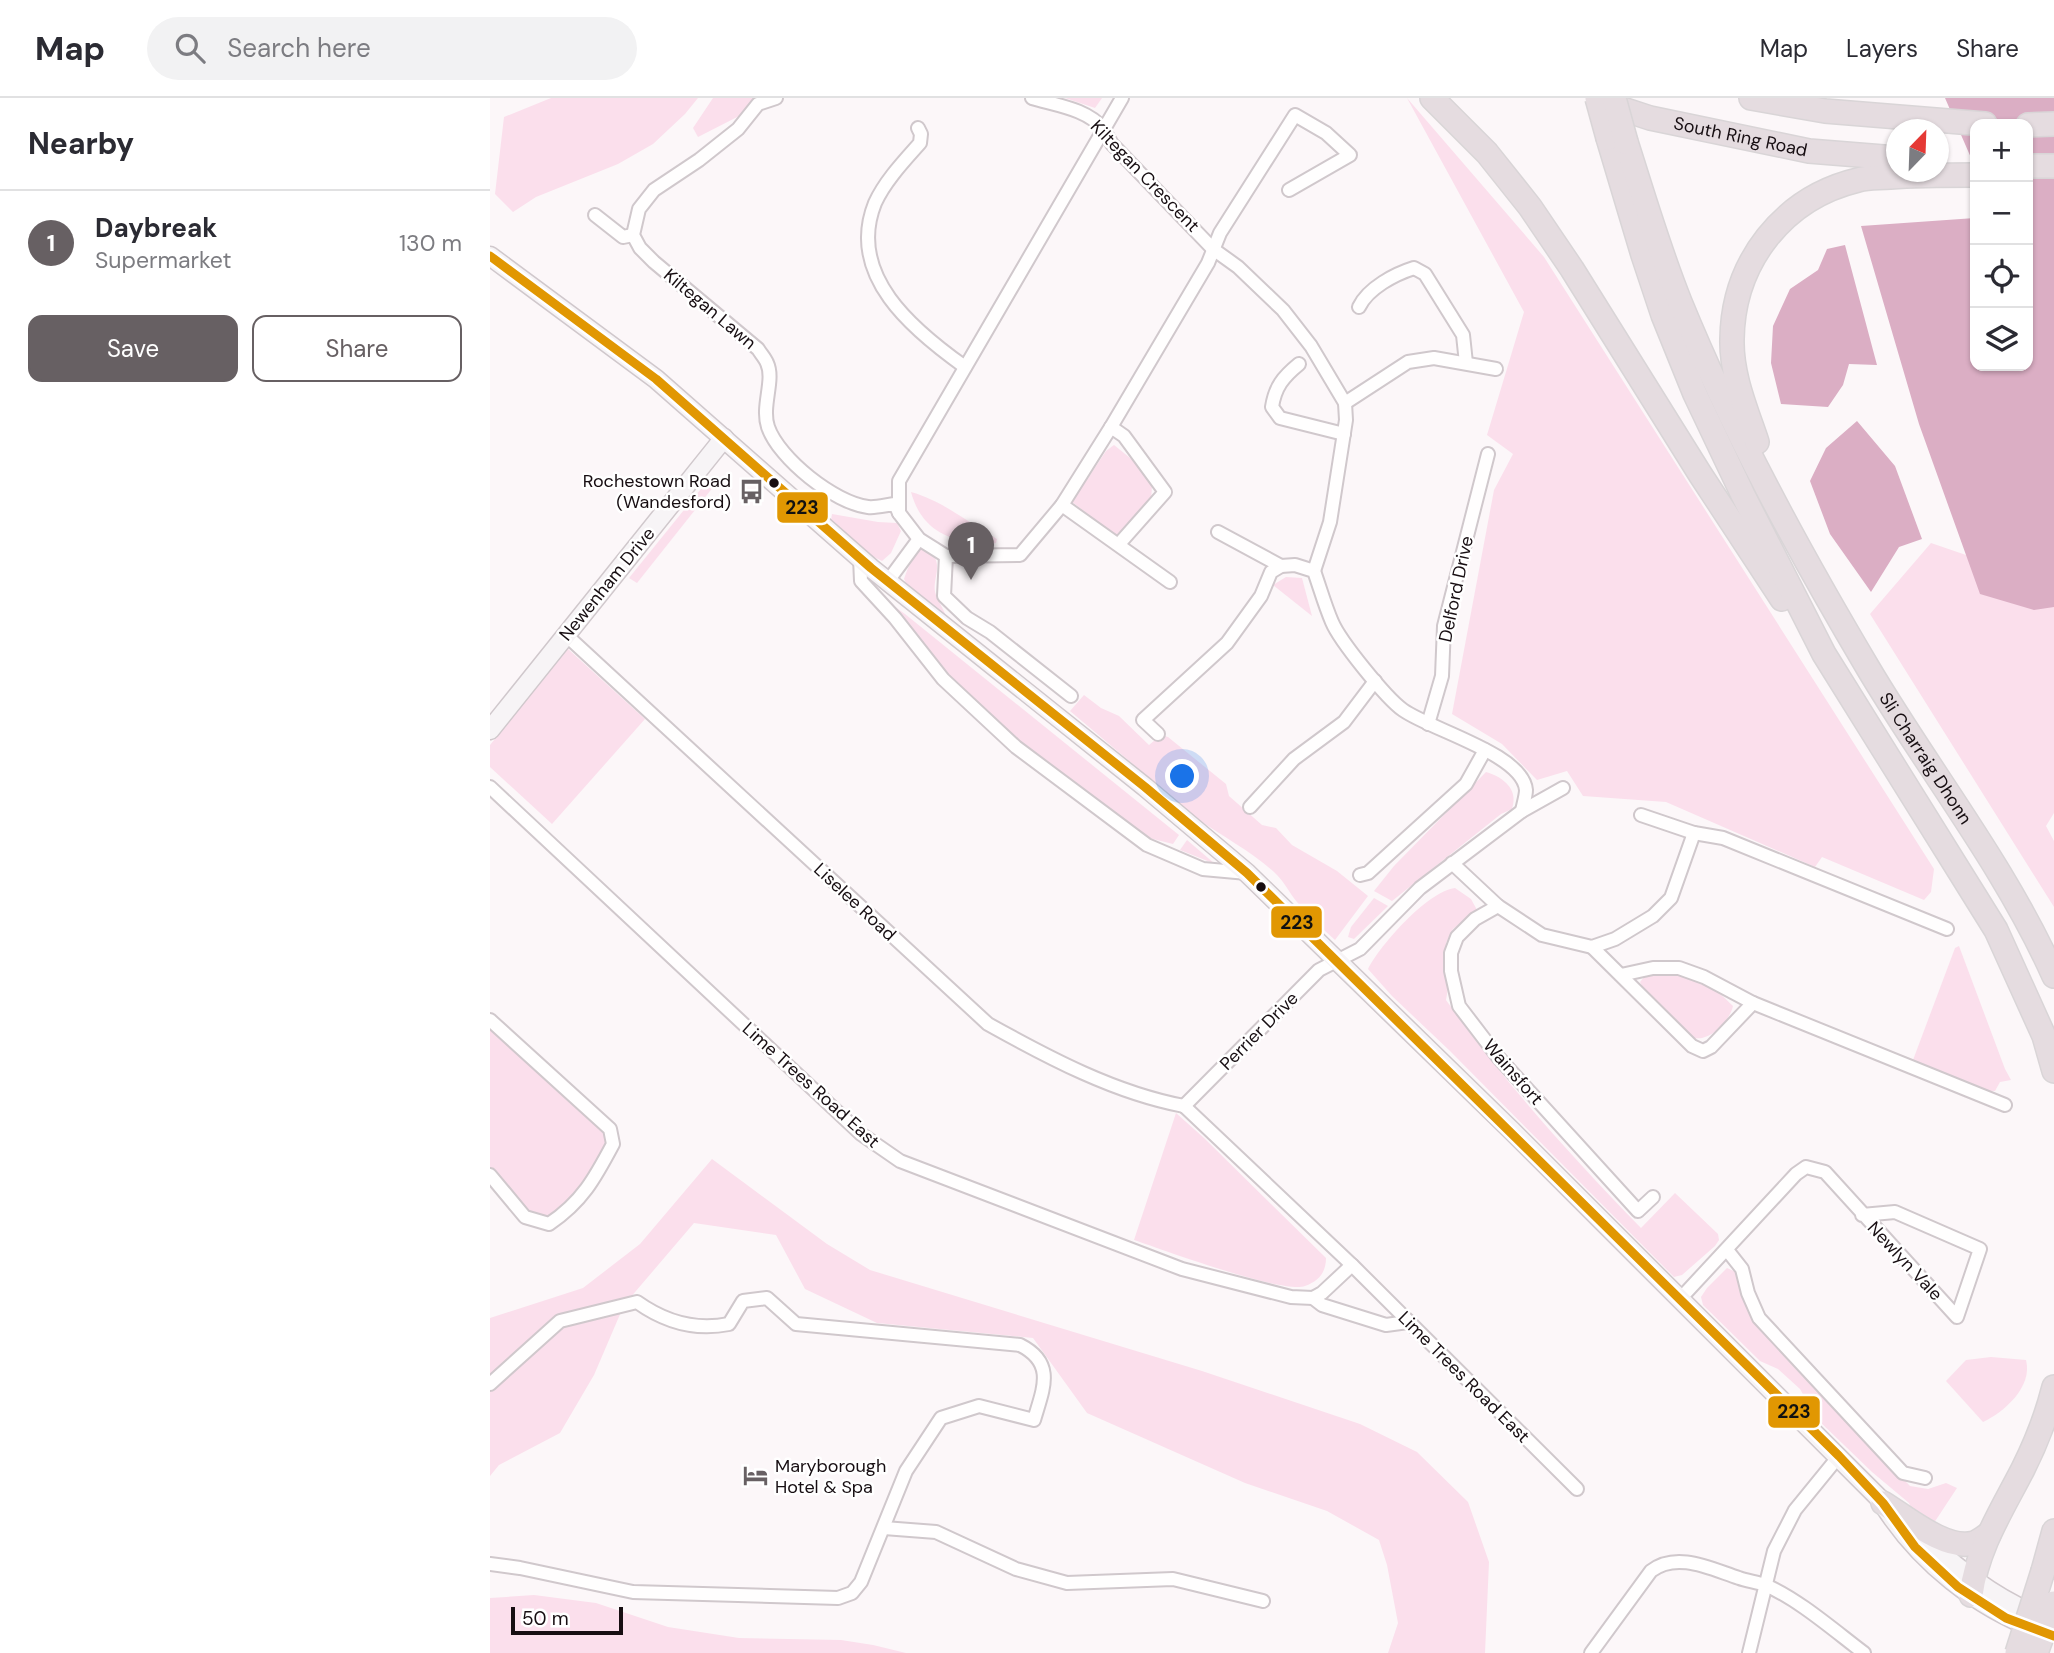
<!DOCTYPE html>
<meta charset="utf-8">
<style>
:root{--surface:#fff;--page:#f2f2f3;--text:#2b2b33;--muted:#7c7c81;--line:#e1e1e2;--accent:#676063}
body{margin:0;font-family:"DM Sans",sans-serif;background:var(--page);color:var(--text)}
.controls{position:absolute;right:21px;top:21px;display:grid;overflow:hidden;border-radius:14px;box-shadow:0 2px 5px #0004}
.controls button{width:63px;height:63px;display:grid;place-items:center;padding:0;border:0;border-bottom:2px solid var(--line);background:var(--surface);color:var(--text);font:35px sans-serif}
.compass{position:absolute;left:1396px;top:21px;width:63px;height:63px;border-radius:50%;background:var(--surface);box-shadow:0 2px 5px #0004;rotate:23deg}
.scale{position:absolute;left:21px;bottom:18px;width:112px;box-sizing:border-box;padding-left:7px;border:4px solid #170e12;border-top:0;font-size:19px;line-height:24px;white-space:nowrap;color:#170e12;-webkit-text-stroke:5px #fff;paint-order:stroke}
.you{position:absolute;left:693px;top:679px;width:24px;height:24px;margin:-18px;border:5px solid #fff;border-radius:50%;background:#1a73e8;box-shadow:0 0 0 10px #1a73e833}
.badge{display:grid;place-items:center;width:46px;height:46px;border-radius:50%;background:var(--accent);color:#fff;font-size:23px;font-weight:700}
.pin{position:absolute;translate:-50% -58px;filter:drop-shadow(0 2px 4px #0008)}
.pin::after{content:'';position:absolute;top:37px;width:24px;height:21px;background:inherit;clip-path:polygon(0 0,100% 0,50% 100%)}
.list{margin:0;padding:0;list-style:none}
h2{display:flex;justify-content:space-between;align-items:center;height:91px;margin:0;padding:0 28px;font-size:30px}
h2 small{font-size:23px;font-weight:400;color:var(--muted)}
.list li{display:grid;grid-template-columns:46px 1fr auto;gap:21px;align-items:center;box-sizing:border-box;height:105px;padding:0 28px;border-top:2px solid var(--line)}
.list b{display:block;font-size:26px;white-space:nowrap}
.list p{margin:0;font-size:23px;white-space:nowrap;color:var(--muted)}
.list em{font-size:23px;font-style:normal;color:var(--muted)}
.actions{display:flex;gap:14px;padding:21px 28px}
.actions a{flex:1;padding:16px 0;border:2px solid var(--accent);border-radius:14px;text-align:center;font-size:24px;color:var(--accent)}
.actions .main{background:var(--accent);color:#fff}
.icon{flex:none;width:38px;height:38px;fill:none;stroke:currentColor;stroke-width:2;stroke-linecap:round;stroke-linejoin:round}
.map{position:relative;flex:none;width:1564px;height:1555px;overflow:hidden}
header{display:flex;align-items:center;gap:42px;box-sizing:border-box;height:98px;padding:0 35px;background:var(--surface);border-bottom:2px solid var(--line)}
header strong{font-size:33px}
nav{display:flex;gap:38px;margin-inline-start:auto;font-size:24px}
.search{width:490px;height:63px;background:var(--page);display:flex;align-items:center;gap:18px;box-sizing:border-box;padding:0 24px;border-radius:38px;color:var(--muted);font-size:26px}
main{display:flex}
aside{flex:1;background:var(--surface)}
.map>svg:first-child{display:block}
</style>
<header>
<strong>Map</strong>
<div class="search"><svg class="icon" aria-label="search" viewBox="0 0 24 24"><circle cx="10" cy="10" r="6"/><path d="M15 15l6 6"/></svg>Search here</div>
<nav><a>Map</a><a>Layers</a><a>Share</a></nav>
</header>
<main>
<aside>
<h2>Nearby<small></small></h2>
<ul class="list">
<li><span class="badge">1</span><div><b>Daybreak</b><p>Supermarket</p></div><em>130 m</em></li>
</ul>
<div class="actions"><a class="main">Save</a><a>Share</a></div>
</aside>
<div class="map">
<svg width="1564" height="1555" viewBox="0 0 1564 1555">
<rect width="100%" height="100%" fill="#fcf7f9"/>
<!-- green -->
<g fill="#fbdfec">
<polygon points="61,0 208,0 195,16 163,46 128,66 46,99 23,114 5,96 14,19"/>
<polygon points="223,0 272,0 253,16 208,39 203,30"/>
<polygon points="575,0 612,0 605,10"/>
<polygon points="917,0 1054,159 1444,771 1441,794 1434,802 1332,759 1325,769 1176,704 1093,698 1077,673 1047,682 1012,646 962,616 1004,392 1023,356 997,337 1034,214"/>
<polygon points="1455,0 1564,0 1564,715 1556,728 1564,743 1564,809 1380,516 1441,445 1476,457 1485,120 1485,268 1538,268 1538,26"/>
<polygon points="624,347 645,364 662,388 661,403 630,435 625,437 582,404 616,353"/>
<polygon points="219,381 224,388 147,485 139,480"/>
<path d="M421 394C453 403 479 425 507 441L506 445C499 447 492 445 484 444 452 441 430 427 421 394Z"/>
<polygon points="342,416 388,424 407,425 411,433 401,455 392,463 382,458 341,422"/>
<path d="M435 449C458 465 440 481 446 497 449 505 454 511 456 519L417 487 414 481C418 469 424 454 435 449Z"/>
<polygon points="796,479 812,480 822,518 783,487"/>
<polygon points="391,499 415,516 689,737 683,746 655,739 527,644 455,578"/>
<polygon points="78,551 155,621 62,726 0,669 0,647"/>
<path d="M594 597 611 610 629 618 659 647 671 637 678 639 736 686 739 698 772 727 786 730 802 747 847 773 878 798 845 842C832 830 818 818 807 804 798 793 794 783 784 774 761 753 733 739 708 721L580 613Z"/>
<path d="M996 674C1013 679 1029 691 1022 711L1011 716 902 803 884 793 904 768Z"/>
<polygon points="697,742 725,766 690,752"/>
<path d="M965 790 981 801 987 812 963 831 956 845 961 873 956 902C1014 984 1081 1058 1151 1130L1185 1095 1228 1136 1229 1142 1225 1148 1192 1177 1184 1179 960 953 902 898 878 871C891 846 937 794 965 790Z"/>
<polygon points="884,800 898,808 864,841 858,839 861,829"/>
<polygon points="1469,848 1515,971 1521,982 1510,984 1505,993 1496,993 1423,962 1465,850"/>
<path d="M1177 875C1204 879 1224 888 1243 908 1241 919 1227 936 1215 939 1211 941 1207 940 1203 940L1156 896 1150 884 1155 878Z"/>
<polygon points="0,922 120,1031 123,1046 66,1121 31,1115 0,1077"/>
<path d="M686 1015 714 1040 836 1160C836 1174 829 1183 815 1188 792 1196 674 1152 644 1142Z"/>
<polygon points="222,1061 337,1146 380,1172 712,1273 870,1326 927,1354 978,1404 999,1464 995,1555 898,1555 908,1525 897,1467 889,1442 837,1413 755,1385 597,1315 543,1240 387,1225 315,1191 286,1137 204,1125 134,1207 104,1277 70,1335 9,1367 0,1378 0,1220 93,1190 150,1146"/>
<polygon points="1237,1170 1248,1175 1251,1194 1257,1211 1280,1240 1420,1388 1438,1391 1456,1385 1467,1390 1440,1431 1425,1421 1419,1405 1382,1374 1327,1321 1310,1291 1288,1271 1270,1263 1213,1207 1211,1199 1217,1190"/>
<path d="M1501 1259 1536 1262C1543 1289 1514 1314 1493 1324L1456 1283 1476 1262Z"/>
<polygon points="44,1497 106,1505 178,1529 249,1540 351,1542 383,1547 416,1555 0,1555 0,1500"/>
</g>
<!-- water -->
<g fill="#dbaec4">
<polygon points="1455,0 1564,0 1564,509 1544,512 1490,496 1429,326 1371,128 1485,120 1485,268 1538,268 1538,26 1485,26 1485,69"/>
<polygon points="1355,147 1387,267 1359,266 1353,287 1338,309 1291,306 1281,265 1283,228 1300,191 1328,172 1337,151"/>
<polygon points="1367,323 1405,368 1432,441 1409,449 1381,494 1340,436 1320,383 1336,350"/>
</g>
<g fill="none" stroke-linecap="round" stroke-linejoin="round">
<defs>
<g id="street">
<path d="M286 0 268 6 248 31 209 62 164 92 149 111 143 137 150 150 164 164 268 251C271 256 275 260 277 265 285 282 271 308 278 329 289 361 345 405 378 409 386 410 396 407 405 406L409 415"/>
<path d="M542 0C565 7 598 11 613 31 616 36 619 41 622 46L723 151 748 169 793 212 821 248 855 305 856 322 840 424 824 473"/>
<polyline points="632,0 409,383 409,415 429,441 456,458 530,457 572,407 621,329 718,165 730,135 805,17 836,35 860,57 799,92"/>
<path d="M428 30 431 36 430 45C414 63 395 83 385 105 356 177 423 232 475 269"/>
<polyline points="105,117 133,139 143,137"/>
<path d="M869 209C878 190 905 176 924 170L935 176 973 237 976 265"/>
<path d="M809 266C793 279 785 289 782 309L790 320 854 336"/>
<polyline points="855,305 918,264 944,260 1006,271"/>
<polyline points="621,329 634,338 675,394 629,446"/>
<polyline points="572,407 680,484"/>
<polyline points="728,434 791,468"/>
<polyline points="456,458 454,498 477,520 500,534 581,598"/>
<polyline points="370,460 371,483 405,520 453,581 526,649 657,747 713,771 757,775"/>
<polyline points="398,483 429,441"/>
<path d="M76 537 498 926C559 960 625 995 694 1008"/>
<polyline points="938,626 952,578 954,528 998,356"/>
<path d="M668 636 653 622 737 545 771 498 781 474 791 468 805 467 824 473C830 490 835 508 842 524 850 543 896 600 913 612 941 632 1033 656 1036 692 1036 698 1033 707 1032 713"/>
<polyline points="0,689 371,1036 410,1063 692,1171 801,1199 823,1200 832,1195 862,1167"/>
<polyline points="760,709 804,661 854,624 885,583"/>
<polyline points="1151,717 1204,735 1233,740 1457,831"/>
<polyline points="962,765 1008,808 985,821 967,839 961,855 961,873 969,908 1008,959 1148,1113 1163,1099"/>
<polyline points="870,777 878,775 976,686 995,652"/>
<polyline points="1008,808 1052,837 1102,849 1125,841 1163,818 1181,800 1204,735"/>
<polyline points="1102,849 1202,948 1213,953 1221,949 1263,905"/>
<polyline points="1131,877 1163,870 1189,870 1214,879 1263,905 1515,1007"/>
<path d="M0 922 120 1031 123 1046C105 1080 92 1104 59 1126L35 1119 0 1077"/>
<polyline points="694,1008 862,1167 1087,1391"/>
<polyline points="694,1008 829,872 870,851 930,790 1032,713 1073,690"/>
<polyline points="1237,1152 1252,1171 1258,1195 1269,1220 1413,1375 1435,1380"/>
<polyline points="823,1200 832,1207 896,1227 918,1224"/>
<polyline points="1190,1201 1306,1076 1316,1069 1335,1074 1467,1219 1490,1151 1405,1114 1372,1117"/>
<path d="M0 1286 70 1223 147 1204C175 1224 205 1233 239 1226L253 1203 277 1200 306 1226 530 1247C566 1265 553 1291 544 1322L489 1308 451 1320 416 1373 371 1484 362 1495 348 1500 143 1494 30 1470 0 1466"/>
<polyline points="394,1430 446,1434 526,1471 577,1485 683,1481 773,1503"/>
<path d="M1101 1555 1161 1473C1187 1453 1221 1471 1249 1480 1257 1483 1267 1484 1275 1487 1307 1500 1346 1534 1374 1555"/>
<polyline points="1259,1555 1284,1453 1305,1412 1349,1358"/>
</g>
<g id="secondary">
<polyline points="0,158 166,281 381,470 655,689 757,775 1022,1033 1401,1412"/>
<polyline points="0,632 234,340"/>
<path d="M1395 1409C1431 1465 1486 1508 1548 1532"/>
<path d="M1427 1435C1465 1468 1503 1501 1551 1519"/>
</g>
<g id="highway">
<polyline points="942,0 997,55 1040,109 1082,171 1210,376 1292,501"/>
<polyline points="1261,0 1335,13 1495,26"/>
<path id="s1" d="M1111 4 1160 20 1319 53 1406 60"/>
<polyline points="1538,27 1564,26"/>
<polyline points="1118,40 1153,157 1173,217 1205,296 1253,397 1334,556 1506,832 1554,938 1564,973"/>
<path id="s2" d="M1136 44C1153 97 1169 152 1190 204 1242 331 1308 452 1378 570 1439 673 1515 768 1564 878"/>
<polyline points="1538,68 1564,68"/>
<path d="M1267 344C1256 311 1241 277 1242 241 1243 164 1293 100 1368 82 1378 79 1389 80 1400 79 1428 77 1457 77 1485 77"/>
<path d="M1393 1405C1416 1419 1456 1453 1484 1445 1489 1443 1494 1439 1499 1436"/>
<polyline points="1553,1473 1564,1433"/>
<path d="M1481 1497C1487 1450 1512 1412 1533 1371 1546 1345 1557 1317 1564 1289"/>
</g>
</defs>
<!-- street casing -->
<use href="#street" stroke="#d0c8cc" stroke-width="16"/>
<!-- secondary casing -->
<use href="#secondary" stroke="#d0c8cc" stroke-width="21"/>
<!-- highway casing -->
<use href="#highway" stroke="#d9d5d7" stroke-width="26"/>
<!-- street -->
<use href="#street" stroke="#fffefe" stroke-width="12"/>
<!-- secondary -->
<use href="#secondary" stroke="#f7f4f6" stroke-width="18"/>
<!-- highway -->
<use href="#highway" stroke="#e5dce0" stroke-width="23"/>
<defs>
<g id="highway-bridge">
<polyline points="1107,0 1118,40"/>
<polyline points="1124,0 1136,44"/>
<polyline points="1527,1555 1553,1473"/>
<polyline points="1546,1555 1564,1505"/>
</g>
</defs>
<!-- highway-bridge casing -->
<use href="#highway-bridge" stroke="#d9d5d7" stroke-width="26" stroke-linecap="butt"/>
<!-- highway-bridge -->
<use href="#highway-bridge" stroke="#e5dce0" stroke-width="23"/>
<defs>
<polyline id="bus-1" points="0,158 166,281 381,470 655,689 757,775 1349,1358 1393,1405 1425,1449 1468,1489 1516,1520 1564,1538"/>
</defs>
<!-- bus-1 casing -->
<use href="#bus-1" stroke="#fff" stroke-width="14"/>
<!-- bus-1 -->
<use href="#bus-1" stroke="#e19702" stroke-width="9"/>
</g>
<!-- icons -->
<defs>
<symbol id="bus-bare" viewBox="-9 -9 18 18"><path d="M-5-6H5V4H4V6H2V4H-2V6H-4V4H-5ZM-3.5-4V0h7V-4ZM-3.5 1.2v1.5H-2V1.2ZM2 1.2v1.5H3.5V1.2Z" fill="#676063" stroke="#fff" stroke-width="2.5" paint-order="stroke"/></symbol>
<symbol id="hotel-bare" viewBox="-9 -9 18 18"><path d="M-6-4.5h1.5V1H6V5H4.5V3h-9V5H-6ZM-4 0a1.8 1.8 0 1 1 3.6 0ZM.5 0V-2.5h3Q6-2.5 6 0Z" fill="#676063" stroke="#fff" stroke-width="2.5" paint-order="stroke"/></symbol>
</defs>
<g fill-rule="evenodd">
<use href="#bus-bare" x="244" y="376" width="35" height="35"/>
<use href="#hotel-bare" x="248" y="1360" width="35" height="35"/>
</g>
<!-- markers -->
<g fill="#170e12" stroke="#fff" stroke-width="2.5">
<circle cx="284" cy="385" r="6"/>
<circle cx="771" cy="789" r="6"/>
</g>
<g text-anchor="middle" stroke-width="5" stroke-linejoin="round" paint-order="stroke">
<!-- street labels -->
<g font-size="18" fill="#170e12" stroke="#fff">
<text dy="6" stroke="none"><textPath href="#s1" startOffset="144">South Ring Road</textPath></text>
<text transform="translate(655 78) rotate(46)" y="6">Kiltegan Crescent</text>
<text transform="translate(220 211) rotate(40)" y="6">Kiltegan Lawn</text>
<text transform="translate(117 486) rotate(-51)" y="6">Newenham Drive</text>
<text transform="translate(966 491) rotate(-78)" y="6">Delford Drive</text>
<text dy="6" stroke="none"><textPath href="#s2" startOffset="688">Sli Charraig Dhonn</textPath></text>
<text transform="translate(365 804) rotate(43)" y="6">Liselee Road</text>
<text transform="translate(769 933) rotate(-45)" y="6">Perrier Drive</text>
<text transform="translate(1023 974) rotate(49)" y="6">Wainsfort</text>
<text transform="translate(321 987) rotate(42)" y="6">Lime Trees Road East</text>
<text transform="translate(1415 1163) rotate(47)" y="6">Newlyn Vale</text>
<text transform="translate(974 1279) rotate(45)" y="6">Lime Trees Road East</text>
</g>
<!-- poi labels -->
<g font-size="18" fill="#170e12" stroke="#fff" text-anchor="end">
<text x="241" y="389">Rochestown Road<tspan x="241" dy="21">(Wandesford)</tspan></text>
<text x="285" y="1374" text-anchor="start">Maryborough<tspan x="285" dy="21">Hotel &amp; Spa</tspan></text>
</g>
</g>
<g stroke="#fff" stroke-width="2.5">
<rect x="286" y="393" width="53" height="33" rx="7" fill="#e19702"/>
<rect x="780" y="807" width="53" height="34" rx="7" fill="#e19702"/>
<rect x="1277" y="1297" width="54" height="34" rx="7" fill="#e19702"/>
</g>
<g font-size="19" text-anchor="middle" font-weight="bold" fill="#111">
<text x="312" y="416">223</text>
<text x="807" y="831">223</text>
<text x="1304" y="1320">223</text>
</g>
</svg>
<div class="controls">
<button>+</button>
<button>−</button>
<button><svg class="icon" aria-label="locate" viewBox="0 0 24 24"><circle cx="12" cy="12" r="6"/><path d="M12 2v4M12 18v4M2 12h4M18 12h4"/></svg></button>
<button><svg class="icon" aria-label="layers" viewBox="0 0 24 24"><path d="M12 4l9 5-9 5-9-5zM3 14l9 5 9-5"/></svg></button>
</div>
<svg class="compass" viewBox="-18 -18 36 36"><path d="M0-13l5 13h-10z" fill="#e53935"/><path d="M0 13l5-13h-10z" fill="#7c7c81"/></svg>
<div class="scale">50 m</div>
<div class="you"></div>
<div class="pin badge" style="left:481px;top:482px">1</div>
</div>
</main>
